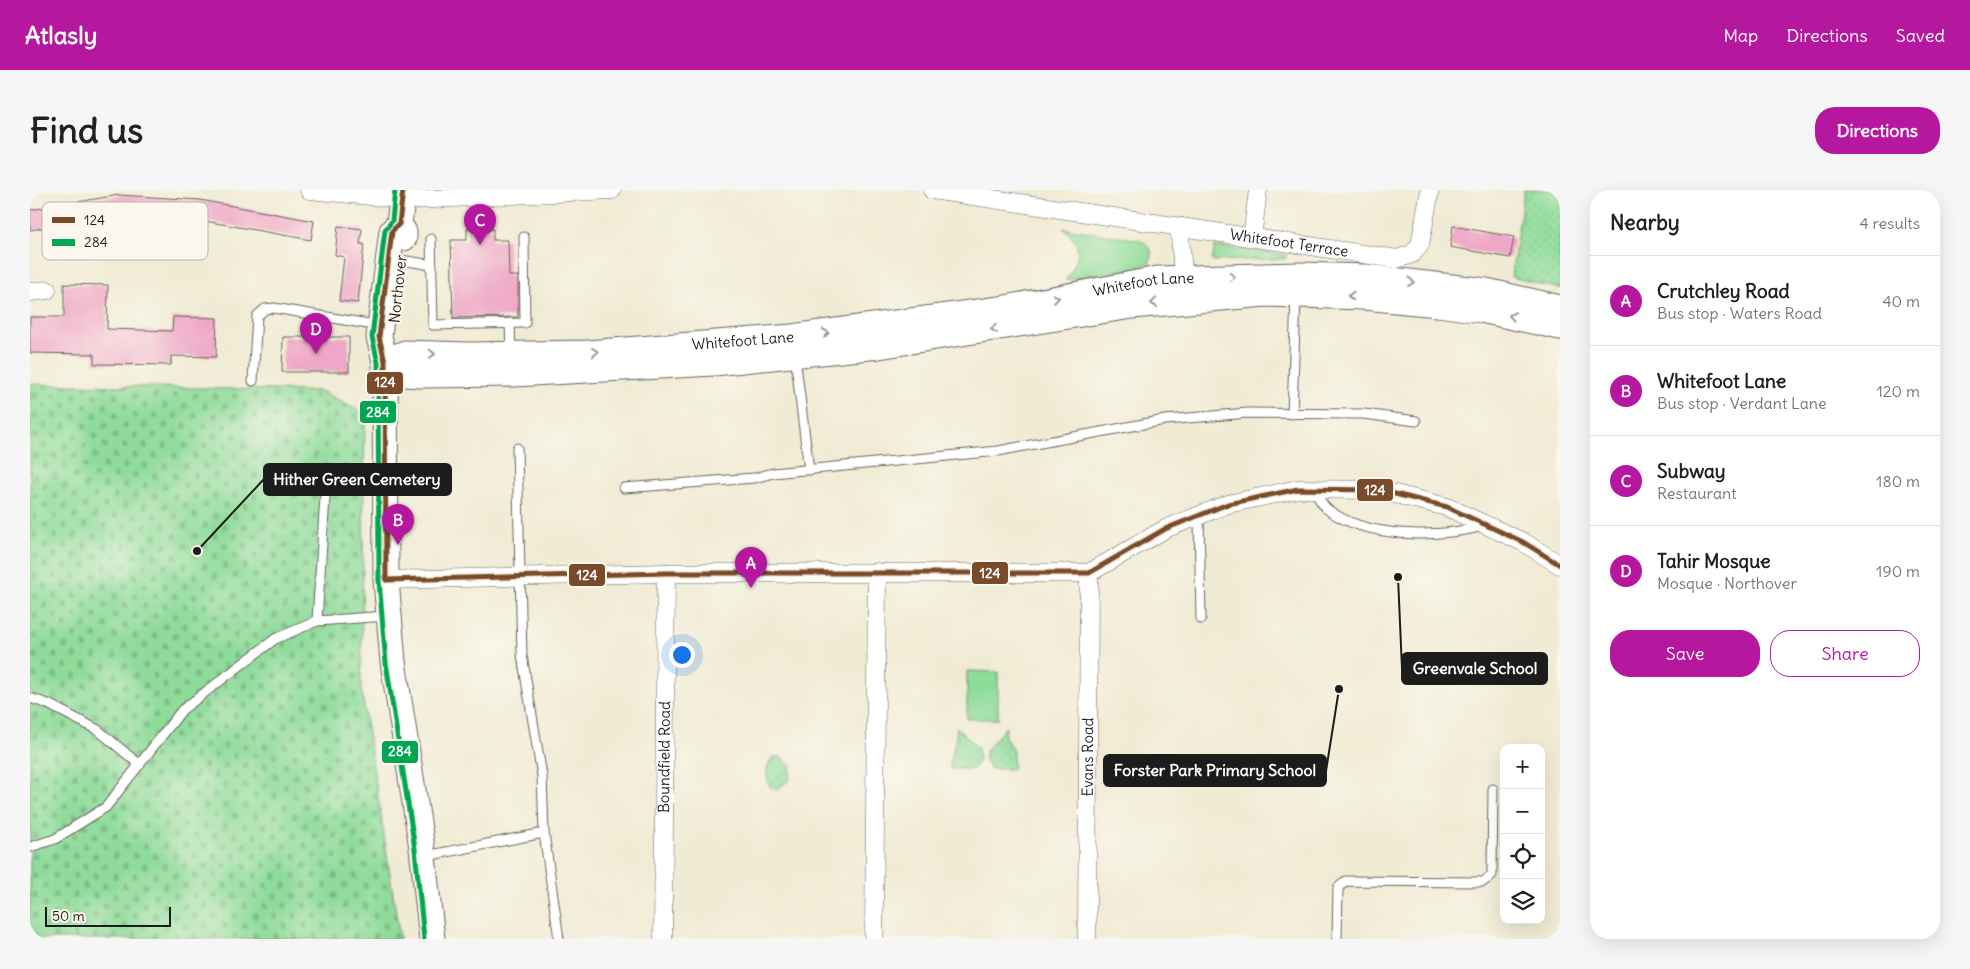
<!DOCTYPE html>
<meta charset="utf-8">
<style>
:root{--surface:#fff;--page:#f6f6f6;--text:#202124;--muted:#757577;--line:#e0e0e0;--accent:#b5179e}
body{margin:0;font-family:Delius,sans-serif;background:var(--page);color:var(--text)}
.controls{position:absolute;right:15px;bottom:15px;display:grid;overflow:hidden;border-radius:10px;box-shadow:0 5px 20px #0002}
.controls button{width:45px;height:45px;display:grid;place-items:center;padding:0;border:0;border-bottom:1px solid var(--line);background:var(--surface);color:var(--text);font:25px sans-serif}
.scale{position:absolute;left:15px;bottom:12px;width:126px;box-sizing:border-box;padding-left:5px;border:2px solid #1c1c1c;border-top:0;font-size:14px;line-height:18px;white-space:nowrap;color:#1c1c1c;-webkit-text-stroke:4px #fbf7ec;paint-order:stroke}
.you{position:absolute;left:651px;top:464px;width:18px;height:18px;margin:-12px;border:4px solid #fff;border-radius:50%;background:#1a73e8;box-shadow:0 0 0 8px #1a73e833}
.badge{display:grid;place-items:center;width:32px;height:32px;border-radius:50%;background:var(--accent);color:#fff;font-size:16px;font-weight:700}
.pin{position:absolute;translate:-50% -41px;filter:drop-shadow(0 1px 2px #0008)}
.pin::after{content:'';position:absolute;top:26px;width:18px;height:15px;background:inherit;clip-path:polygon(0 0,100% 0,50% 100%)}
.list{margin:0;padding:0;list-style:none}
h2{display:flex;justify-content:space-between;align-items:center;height:65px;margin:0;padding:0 20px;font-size:21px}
h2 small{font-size:16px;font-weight:400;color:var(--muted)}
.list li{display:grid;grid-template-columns:32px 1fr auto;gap:15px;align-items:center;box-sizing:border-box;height:90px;padding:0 20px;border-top:1px solid var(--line)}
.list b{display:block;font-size:19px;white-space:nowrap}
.list p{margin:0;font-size:16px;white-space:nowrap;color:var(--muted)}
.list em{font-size:16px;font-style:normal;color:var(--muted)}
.actions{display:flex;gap:10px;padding:15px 20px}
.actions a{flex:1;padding:11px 0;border:1px solid var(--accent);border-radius:20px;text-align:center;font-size:18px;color:var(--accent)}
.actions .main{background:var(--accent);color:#fff}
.icon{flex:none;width:28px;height:28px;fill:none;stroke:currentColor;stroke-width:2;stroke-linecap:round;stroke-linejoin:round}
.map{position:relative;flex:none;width:1530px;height:749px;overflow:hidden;border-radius:20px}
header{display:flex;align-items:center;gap:30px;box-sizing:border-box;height:70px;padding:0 25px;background:var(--accent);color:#fff}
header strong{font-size:24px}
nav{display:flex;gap:28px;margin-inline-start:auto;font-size:18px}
.intro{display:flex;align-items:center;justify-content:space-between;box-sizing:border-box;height:120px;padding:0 30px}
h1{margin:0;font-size:35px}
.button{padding:12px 22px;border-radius:20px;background:var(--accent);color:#fff;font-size:18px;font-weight:700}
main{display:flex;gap:30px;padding:0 30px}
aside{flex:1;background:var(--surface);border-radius:20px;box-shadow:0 5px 20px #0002}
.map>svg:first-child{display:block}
</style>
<header>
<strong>Atlasly</strong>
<nav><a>Map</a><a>Directions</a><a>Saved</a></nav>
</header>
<div class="intro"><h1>Find us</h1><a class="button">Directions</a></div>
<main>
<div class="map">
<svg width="1530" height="749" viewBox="0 0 1530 749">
<defs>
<pattern id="cemetery-stones" width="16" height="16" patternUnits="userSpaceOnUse" patternTransform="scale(1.25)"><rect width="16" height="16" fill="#8edb9a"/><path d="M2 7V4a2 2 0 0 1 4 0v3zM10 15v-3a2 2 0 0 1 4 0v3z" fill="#7abb84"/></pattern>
<pattern id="park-dots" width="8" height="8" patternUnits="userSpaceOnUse" patternTransform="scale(1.25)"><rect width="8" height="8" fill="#8edb9a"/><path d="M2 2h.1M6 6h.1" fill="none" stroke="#7abb84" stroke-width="1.8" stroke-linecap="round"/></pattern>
</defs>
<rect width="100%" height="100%" fill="#fbf7ec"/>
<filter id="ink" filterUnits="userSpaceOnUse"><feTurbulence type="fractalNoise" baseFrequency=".02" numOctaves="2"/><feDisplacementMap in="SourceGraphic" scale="10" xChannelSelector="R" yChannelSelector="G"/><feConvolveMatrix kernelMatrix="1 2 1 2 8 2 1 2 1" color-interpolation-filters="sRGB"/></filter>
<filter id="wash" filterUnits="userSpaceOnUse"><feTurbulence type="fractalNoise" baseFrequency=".0096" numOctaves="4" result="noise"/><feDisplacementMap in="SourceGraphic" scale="20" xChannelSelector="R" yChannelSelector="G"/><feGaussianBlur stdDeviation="1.12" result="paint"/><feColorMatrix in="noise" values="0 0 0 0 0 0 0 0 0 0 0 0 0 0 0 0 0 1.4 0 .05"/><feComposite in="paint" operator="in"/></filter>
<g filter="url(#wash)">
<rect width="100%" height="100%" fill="#f0ebd4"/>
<!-- green -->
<g fill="#8edb9a" stroke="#557c5b">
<path d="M1033 38 1110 50C1121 56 1124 62 1119 73L1109 77 1035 90C1050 70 1054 54 1033 38Z"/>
<polygon points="1185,56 1256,65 1255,69 1182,71"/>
<polygon points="937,481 968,482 968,529 937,529"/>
</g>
<!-- cemetery -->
<polygon fill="url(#cemetery-stones)" stroke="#557c5b" points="0,194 291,201 335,224 331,498 370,749 0,749"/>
<!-- park -->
<g fill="url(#park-dots)" stroke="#557c5b">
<polygon points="1494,0 1530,0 1530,99 1481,87"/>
<path d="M927 537 948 558 949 570 943 579H920C921 563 926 552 927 537Z"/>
<polygon points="976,537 975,547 983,561 983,579 961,579 955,571 955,561"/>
<path d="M743 567H751L761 576 759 590 746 600 740 597C735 586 735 576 743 567Z"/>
</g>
<g id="blocks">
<!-- building -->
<g fill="#eea7c6">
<polygon points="89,5 170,10 284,31 281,50 158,28 158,30 92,25 0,40 0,20"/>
<polygon points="308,36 332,39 330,54 334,54 328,113 309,111 314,67 305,65"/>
<polygon points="1423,36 1484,47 1480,68 1420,57"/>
<polygon points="437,39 463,39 463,50 478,50 479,86 488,86 488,127 423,128 421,50 437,50"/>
<polygon points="34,94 78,95 77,139 142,141 143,127 187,128 186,167 141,166 141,175 64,174 64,164 0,163 0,127 34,127"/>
<polygon points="253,147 319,147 319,182 252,182"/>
</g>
</g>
</g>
<g filter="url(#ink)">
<use href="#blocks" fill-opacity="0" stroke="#66645c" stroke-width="1"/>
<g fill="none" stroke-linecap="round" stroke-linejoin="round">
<defs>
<g id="lane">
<polyline points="401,49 403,135 495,133 494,47"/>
<polyline points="371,70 402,75"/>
<polyline points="480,133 481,162"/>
<polyline points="765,166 779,280"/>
<polyline points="223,191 227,126 235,119 244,118 350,136"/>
<polyline points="1262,224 1266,107"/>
<polyline points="487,258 492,465 512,586 514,643 529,749"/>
<polyline points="594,298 724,288 743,283 968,261 1135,230 1218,223 1334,224 1386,231"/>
<path d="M1284 299C1287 305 1291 314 1297 319 1336 349 1408 348 1454 336"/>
<polyline points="1169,326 1171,429"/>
<polyline points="287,431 296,291"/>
<polyline points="0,508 18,514 68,540 110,575"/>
<polyline points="0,657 25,649 76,617 152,520 245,449 287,431 357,426"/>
<polyline points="396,666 514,643"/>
<polyline points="1307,749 1308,698 1316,691 1453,692 1462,685 1463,599"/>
</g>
<g id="street">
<polyline points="279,0 383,10 582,0"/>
<path id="s1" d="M902 0 1367 69 1382 64 1390 55 1400 0"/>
<polyline points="1151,37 1150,46 1154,99"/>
<polyline points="1222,48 1228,0"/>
<polyline points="0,102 17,100"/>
<polyline points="356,390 636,383 1059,383 1135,339 1198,314 1268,299 1349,300 1417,317 1493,352 1530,375"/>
<path id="s2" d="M633 749 636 383"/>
<polyline points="844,749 847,382"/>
<path id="s3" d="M1057 749 1059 383"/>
</g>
<g id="secondary">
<polyline points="373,0 369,34 374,42 374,48"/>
<polyline points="369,34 362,41 350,137 349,147 355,171 356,390 363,472 392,658 402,749"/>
<polyline points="355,171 374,184 391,185 484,184 684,173 849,156 1102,116 1235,104 1334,107 1408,114 1451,120 1530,137"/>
<path id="s4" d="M355 171 375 163 438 165 557 163 762 147 970 119 1128 89 1268 85 1336 87 1456 101 1530 118"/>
</g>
</defs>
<!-- lane casing -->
<use href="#lane" stroke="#66645c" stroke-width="11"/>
<!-- street casing -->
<use href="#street" stroke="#66645c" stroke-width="19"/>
<!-- secondary casing -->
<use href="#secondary" stroke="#66645c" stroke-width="27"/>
<!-- lane -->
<use href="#lane" stroke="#fff" stroke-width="9"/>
<!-- street -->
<use href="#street" stroke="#fff" stroke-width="18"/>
<!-- secondary -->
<use href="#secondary" stroke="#fff" stroke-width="25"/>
<defs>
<g id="bus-1">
<polyline points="356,390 636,383 1059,383 1135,339 1198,314 1268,299 1349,300 1417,317 1493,352 1530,375"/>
<polyline points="356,390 355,171 349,147 362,41 369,34 373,0"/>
</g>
<polyline id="bus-2" points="365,0 362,31 355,40 342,147 348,172 349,391 356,473 385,659 394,749"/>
</defs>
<!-- bus-1 casing -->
<use href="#bus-1" stroke="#fbf7ec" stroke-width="9"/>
<!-- bus-2 casing -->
<use href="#bus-2" stroke="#fbf7ec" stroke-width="9"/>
<!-- bus-1 -->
<use href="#bus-1" stroke="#7a4b2a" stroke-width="5"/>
<!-- bus-2 -->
<use href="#bus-2" stroke="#00a651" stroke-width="5"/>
</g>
<!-- one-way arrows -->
<defs><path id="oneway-chevron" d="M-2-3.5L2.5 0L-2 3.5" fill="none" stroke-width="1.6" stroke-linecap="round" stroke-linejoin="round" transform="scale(1.25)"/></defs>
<g stroke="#999">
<use href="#oneway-chevron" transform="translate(1202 87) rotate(-2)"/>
<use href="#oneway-chevron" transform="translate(1381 92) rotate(5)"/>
<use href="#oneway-chevron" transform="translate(1321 106) rotate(-178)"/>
<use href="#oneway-chevron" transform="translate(1026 108) rotate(-10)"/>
<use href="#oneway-chevron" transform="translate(1124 113) rotate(174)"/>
<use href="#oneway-chevron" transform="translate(1482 126) rotate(-169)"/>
<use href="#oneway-chevron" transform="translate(964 139) rotate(171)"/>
<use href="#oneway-chevron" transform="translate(796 143) rotate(-8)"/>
<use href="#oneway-chevron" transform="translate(565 162) rotate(-5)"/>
<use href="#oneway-chevron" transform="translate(402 164) rotate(2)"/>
</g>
</g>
<g text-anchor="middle" stroke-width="4" stroke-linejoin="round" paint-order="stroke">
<!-- street labels -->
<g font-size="15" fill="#1c1c1c" stroke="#fbf7ec">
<text dy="5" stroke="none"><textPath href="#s1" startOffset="361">Whitefoot Terrace</textPath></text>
<text dy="5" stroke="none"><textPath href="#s4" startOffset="765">Whitefoot Lane</textPath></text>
<text transform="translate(368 99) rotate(-84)" y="5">Northover</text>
<text dy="5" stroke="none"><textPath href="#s4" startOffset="360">Whitefoot Lane</textPath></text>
<text dy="5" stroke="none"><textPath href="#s2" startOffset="182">Boundfield Road</textPath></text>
<text dy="5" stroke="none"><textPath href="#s3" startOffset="182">Evans Road</textPath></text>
</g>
</g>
<!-- legend -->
<rect x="12" y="12" width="166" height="58" rx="8" fill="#fbf7ec" stroke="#b8b5ae" stroke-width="1"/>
<rect x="22" y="27" width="23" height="6" fill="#7a4b2a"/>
<rect x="22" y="49" width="23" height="7" fill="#00a651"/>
<g font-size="14" fill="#1c1c1c">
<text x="54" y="35">124</text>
<text x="54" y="57">284</text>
</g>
<!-- callouts -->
<path fill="none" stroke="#1c1c1c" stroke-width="2" d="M167 361L234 289M1368 387L1372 479M1309 499L1296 581"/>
<g fill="#1c1c1c" stroke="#fbf7ec" stroke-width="2">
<circle cx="167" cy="361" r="5"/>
<circle cx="1368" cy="387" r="5"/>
<circle cx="1309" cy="499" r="5"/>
</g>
<g fill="#1c1c1c" stroke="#1c1c1c" stroke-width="2">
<rect x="234" y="274" width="187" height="31" rx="5"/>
<rect x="1372" y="463" width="145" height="31" rx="5"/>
<rect x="1074" y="565" width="222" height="31" rx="5"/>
</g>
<g font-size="16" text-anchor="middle" font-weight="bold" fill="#fff">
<text x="327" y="295">Hither Green Cemetery</text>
<text x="1445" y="484">Greenvale School</text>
<text x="1185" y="586">Forster Park Primary School</text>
</g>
<g stroke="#fbf7ec" stroke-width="2">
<rect x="336" y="181" width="38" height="24" rx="5" fill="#7a4b2a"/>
<rect x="329" y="210" width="38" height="24" rx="5" fill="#00a651"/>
<rect x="1326" y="288" width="38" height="24" rx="5" fill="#7a4b2a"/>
<rect x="941" y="371" width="38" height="24" rx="5" fill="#7a4b2a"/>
<rect x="538" y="373" width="38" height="24" rx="5" fill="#7a4b2a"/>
<rect x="351" y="550" width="38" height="24" rx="5" fill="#00a651"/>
</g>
<g font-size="14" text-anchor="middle" font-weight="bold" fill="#fff">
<text x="355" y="197">124</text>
<text x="348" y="227">284</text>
<text x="1345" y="305">124</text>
<text x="960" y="388">124</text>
<text x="557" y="390">124</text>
<text x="370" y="566">284</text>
</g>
</svg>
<div class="controls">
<button>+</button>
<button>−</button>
<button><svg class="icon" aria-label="locate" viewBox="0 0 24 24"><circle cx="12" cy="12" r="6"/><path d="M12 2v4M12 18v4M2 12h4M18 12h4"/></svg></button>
<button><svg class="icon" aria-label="layers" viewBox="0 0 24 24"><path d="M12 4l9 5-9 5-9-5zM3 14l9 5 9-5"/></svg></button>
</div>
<div class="scale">50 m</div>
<div class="you"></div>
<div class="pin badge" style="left:721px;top:398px">A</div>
<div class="pin badge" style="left:368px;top:355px">B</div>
<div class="pin badge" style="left:450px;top:55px">C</div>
<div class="pin badge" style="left:286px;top:164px">D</div>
</div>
<aside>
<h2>Nearby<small>4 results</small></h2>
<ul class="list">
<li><span class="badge">A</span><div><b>Crutchley Road</b><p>Bus stop · Waters Road</p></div><em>40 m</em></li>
<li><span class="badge">B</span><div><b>Whitefoot Lane</b><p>Bus stop · Verdant Lane</p></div><em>120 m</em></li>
<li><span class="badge">C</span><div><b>Subway</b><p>Restaurant</p></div><em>180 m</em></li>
<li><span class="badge">D</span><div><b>Tahir Mosque</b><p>Mosque · Northover</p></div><em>190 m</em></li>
</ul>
<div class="actions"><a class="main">Save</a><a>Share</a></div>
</aside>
</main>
